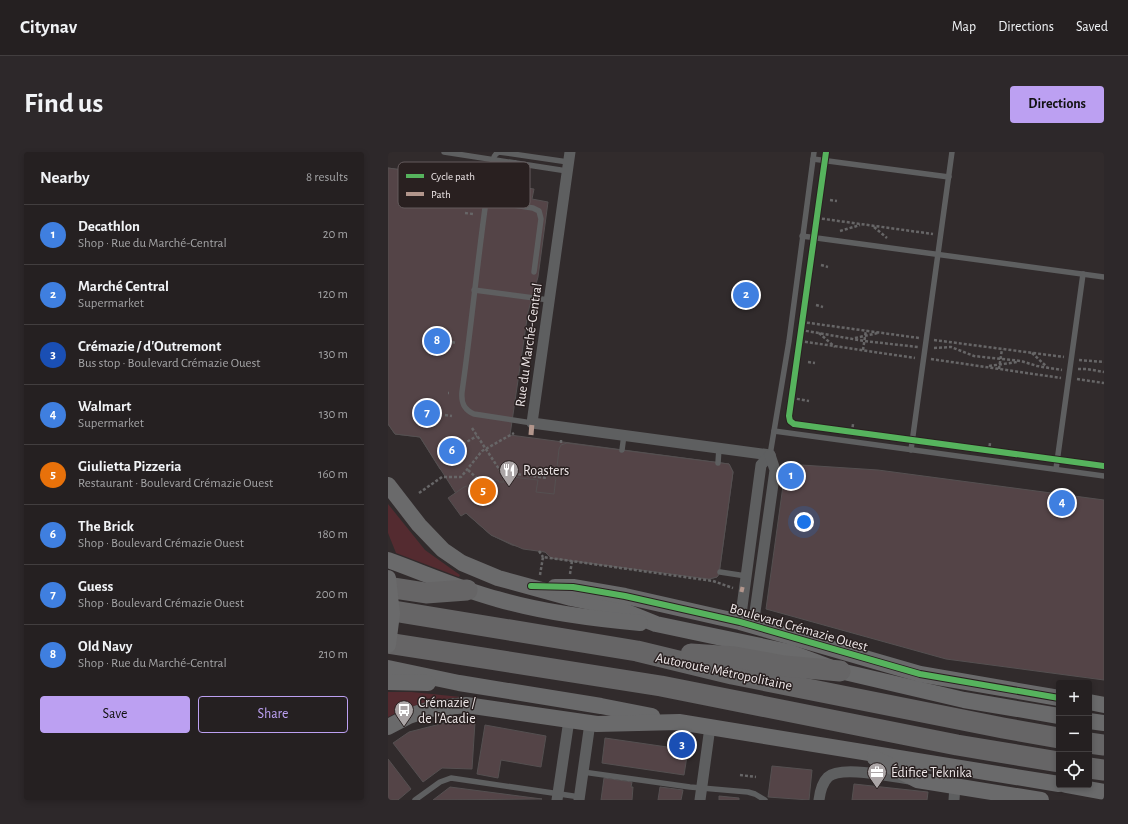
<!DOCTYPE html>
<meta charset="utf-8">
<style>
:root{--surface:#252021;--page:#2d282a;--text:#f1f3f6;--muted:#a3a3a5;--line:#423e3f;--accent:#bca0f2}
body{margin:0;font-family:"Alegreya Sans",sans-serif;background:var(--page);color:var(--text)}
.controls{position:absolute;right:12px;bottom:12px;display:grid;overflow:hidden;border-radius:4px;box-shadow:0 2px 6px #0003}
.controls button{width:36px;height:36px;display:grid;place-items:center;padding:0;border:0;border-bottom:1px solid var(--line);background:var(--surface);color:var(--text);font:20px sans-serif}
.you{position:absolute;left:416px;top:370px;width:14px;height:14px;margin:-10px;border:3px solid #fff;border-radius:50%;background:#1a73e8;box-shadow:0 0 0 6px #1a73e833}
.badge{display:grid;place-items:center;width:26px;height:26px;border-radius:50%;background:var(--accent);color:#fff;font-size:13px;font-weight:700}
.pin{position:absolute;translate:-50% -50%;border:2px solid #fff;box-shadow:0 1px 4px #0006}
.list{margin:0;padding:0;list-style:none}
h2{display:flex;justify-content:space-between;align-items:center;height:52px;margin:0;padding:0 16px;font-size:17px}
h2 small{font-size:13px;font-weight:400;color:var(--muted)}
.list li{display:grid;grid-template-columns:26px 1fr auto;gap:12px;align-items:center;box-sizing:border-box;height:60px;padding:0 16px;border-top:1px solid var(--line)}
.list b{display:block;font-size:15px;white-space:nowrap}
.list p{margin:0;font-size:13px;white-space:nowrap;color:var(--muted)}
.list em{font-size:13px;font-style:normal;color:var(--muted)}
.actions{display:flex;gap:8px;padding:12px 16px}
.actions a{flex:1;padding:9px 0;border:1px solid var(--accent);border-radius:4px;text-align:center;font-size:14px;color:var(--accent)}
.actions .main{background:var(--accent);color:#111}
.icon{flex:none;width:22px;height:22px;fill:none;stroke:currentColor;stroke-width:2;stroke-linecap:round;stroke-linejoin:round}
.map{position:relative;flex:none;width:716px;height:648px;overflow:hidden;border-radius:4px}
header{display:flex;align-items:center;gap:24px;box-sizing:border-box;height:56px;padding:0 20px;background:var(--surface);border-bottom:1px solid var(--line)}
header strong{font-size:19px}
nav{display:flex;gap:22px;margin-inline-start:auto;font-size:14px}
.intro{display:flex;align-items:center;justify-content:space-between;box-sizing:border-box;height:96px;padding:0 24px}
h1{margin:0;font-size:28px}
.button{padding:10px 18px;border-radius:4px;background:var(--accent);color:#111;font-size:14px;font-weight:700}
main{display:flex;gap:24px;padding:0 24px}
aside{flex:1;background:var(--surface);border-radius:4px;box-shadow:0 2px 6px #0003}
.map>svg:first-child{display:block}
</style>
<header>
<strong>Citynav</strong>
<nav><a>Map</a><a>Directions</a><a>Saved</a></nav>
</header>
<div class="intro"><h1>Find us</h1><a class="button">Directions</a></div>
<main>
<aside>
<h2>Nearby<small>8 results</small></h2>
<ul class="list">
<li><span class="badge" style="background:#3f7fe0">1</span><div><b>Decathlon</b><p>Shop · Rue du Marché-Central</p></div><em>20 m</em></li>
<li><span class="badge" style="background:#3f7fe0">2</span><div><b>Marché Central</b><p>Supermarket</p></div><em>120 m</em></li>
<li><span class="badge" style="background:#1a4fb4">3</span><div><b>Crémazie / d'Outremont</b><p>Bus stop · Boulevard Crémazie Ouest</p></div><em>130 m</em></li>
<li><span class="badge" style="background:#3f7fe0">4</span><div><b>Walmart</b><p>Supermarket</p></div><em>130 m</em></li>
<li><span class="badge" style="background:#e8710a">5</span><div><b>Giulietta Pizzeria</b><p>Restaurant · Boulevard Crémazie Ouest</p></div><em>160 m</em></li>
<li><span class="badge" style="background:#3f7fe0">6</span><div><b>The Brick</b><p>Shop · Boulevard Crémazie Ouest</p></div><em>180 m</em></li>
<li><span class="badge" style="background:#3f7fe0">7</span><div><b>Guess</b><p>Shop · Boulevard Crémazie Ouest</p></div><em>200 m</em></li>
<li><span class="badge" style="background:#3f7fe0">8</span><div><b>Old Navy</b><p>Shop · Rue du Marché-Central</p></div><em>210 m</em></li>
</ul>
<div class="actions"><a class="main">Save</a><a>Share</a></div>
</aside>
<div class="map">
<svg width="716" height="648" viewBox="0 0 716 648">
<rect width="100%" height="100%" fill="#312b2c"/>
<!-- green -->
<g fill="#542b30">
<polygon points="0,352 37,398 72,423 71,425 8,401 0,381"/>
<path d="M0 540H24L73 545C47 548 24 552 0 565Z"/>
</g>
<!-- building -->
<g fill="#544447" stroke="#555051">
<polygon points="0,16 82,27 64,161 67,161 60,219 62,219 55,274 64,287 75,292 80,301 77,312 67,320 61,321 52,317 32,285 7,282 0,272"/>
<polygon points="0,16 146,37 144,47 160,50 150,125 140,160 122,283 341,312 345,320 331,422 329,425 321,427 163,406 157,400 124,393 103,383 78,361 67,340 32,285 7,282 0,272"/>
<polygon points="179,291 341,312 345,320 331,422 329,425 321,427 163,406 157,400 135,397 103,383 78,361 73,364 60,346 76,335 86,332 110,328 111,330 116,330 116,324 150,328 148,340 166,342 171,297 173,293"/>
<polygon points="398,312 490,318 716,348 716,528 558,507 378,457"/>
<polygon points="68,568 87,570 84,617 54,616 35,630 5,591 21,580"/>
<polygon points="97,573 158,584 153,615 113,608 110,626 89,622"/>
<polygon points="217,586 300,598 296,623 214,611"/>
<polygon points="0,607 23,637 10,648 0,648"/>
<polygon points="384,614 424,618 421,648 380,645"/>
<polygon points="216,626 244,630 243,635 245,635 244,648 213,648"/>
<polygon points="466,632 540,640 539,648 464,648"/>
<polygon points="62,635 154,647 45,648"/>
<polygon points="272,635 295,638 293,648 270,648"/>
<polygon points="331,644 351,646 351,648 331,648"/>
</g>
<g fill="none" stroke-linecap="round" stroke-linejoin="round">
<!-- path -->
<g stroke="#676667" stroke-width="2.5" stroke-dasharray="3 2" stroke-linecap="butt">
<polyline points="83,31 86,12"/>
<polyline points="442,48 449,49"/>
<polyline points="77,61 85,62"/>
<polyline points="429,66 545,82"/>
<polyline points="486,75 499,86"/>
<polyline points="452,79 472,73"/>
<polyline points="433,113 440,115"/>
<polyline points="428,153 435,155"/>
<polyline points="414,170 531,186"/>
<polyline points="413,178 476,189 530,195"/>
<polyline points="431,181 447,195"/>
<polyline points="467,186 490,181"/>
<polyline points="546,188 676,205"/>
<polyline points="412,189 527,206"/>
<polyline points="64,190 68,191"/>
<polyline points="546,196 563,195 586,204 633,209 649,214 674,218"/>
<polyline points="475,198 478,178"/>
<polyline points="644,201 659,215"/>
<polyline points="543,207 673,226"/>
<polyline points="691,208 716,210"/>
<polyline points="420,210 427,211"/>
<polyline points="601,214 629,210"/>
<polyline points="611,217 614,197"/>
<polyline points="690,217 699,217 716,220"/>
<polyline points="689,227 716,231"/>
<polyline points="60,241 61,241"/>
<polyline points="404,246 421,249"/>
<polyline points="57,263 64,264"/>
<polyline points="84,276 113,320 159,326"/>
<polyline points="464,280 465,272"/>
<polyline points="173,288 173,293"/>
<polyline points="75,292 89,284"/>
<polyline points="601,299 602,291"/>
<polyline points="80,318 93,330"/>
<polyline points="31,341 54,325 73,325 94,299 126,281"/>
<polyline points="151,399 155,405"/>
<polyline points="182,422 184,409"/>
<polyline points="152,423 155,405 325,429 345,436"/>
<polyline points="352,623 368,625"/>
</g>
<!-- lane -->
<g stroke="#5e5f60" stroke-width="5.5">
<polyline points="56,0 179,19"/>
<polyline points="425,7 561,25"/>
<path d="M105 32C107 21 100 5 111 0L180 10"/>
<polyline points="113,34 118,19 127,11"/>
<polyline points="414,84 716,125"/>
<polyline points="86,138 161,148"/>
<path d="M144 271 86 262C76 258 73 251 74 240 83 177 89 113 98 49L145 56 151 59 153 67 146 120"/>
<polyline points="386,279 716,324"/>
<polyline points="234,298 236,283"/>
<polyline points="523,298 564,0"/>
<polyline points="382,303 401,189 426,0"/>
<polyline points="330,311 331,296"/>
<polyline points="668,317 695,122"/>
<polyline points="332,420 358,424"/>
<polyline points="195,620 302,635 360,640 367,642 377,648"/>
<polyline points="27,648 52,630 63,626 192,645"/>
</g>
<!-- street -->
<g stroke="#5e5f60" stroke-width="11">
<polyline points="182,0 144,271 382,303"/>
<polyline points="352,470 373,313 382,303"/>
<polyline points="365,474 387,318 382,303"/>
<polyline points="169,648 181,568"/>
<polyline points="191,648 202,571"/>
<polyline points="312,648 322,575"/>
<path d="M431 648C432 640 434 631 440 625 453 613 504 625 522 627"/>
<polyline points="566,648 567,634"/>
</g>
<!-- secondary -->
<g stroke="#6a6a6b" stroke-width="16">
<polyline points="0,333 31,373 55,398 74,411 110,426 183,446 226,455 268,472 401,500 452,519 576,548 671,564"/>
<path d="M0 408C36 421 72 437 109 447 153 460 206 467 252 471"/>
<polyline points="167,435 185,435 237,444 352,470 532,522 671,546"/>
<polyline points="0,516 71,531 213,554 264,564"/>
<polyline points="0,530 40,531"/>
<polyline points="701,550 716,553"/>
<polyline points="701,569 716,571"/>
<polyline points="0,575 21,564 42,557 78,553 209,572 291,570 671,632"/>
<polyline points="487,606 529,628 653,648"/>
<polyline points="678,633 716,640"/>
</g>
<!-- highway -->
<g stroke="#666566" stroke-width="21">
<polyline points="0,435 38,441 79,438"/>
<polyline points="0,458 249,499 344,522 615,576 671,586"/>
<polyline points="0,491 273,534 569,593 671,610"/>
<polyline points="303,502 347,505 396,514 452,519"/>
<polyline points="701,591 716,593"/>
<polyline points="701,616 716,618"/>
</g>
<!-- secondary-bridge -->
<polyline stroke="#6a6a6b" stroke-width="16" points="0,426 4,462 0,493"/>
<!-- quiet -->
<g stroke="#b2968c" stroke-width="5" stroke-dasharray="10 5" stroke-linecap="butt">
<polyline points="143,283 144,271"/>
<polyline points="352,437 356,438"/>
</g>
<defs>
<g id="cycleway">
<polyline points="438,0 401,264 402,269 406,272 716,314"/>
<polyline points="143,434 185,435 237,444 352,470 532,522 671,546"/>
</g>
</defs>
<!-- cycleway casing -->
<use href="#cycleway" stroke="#292020" stroke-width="8"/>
<!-- cycleway -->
<use href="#cycleway" stroke="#56b35d" stroke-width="6"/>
</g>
<!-- icons -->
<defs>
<symbol id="restaurant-pin" viewBox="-11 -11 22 30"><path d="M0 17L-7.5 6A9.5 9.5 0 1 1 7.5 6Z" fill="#aba5a6" stroke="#292020"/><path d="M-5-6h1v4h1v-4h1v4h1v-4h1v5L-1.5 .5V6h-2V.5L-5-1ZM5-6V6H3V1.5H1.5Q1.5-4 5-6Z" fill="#fff"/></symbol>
<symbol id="bus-pin" viewBox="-11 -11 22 30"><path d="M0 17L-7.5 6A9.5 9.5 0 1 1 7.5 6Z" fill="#aba5a6" stroke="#292020"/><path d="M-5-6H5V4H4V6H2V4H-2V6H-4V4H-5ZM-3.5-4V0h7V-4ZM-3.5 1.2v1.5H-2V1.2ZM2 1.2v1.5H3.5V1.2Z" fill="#fff"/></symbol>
<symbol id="office-pin" viewBox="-11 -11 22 30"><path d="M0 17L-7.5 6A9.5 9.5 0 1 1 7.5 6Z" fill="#aba5a6" stroke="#292020"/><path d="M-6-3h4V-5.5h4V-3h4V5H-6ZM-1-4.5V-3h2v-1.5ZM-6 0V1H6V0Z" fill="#fff"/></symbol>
</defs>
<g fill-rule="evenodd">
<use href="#restaurant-pin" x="110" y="307" width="22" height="30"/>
<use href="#bus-pin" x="5" y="547" width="22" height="30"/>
<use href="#office-pin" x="478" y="609" width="22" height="30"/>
</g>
<g text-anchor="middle" stroke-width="3" stroke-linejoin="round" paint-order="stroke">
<!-- street labels -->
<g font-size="14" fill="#ede6e7" stroke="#292020">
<text transform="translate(140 193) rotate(-82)" y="5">Rue du Marché-Central</text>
<text transform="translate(411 475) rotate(16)" y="5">Boulevard Crémazie Ouest</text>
<text transform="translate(336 519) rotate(12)" y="5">Autoroute Métropolitaine</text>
</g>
<!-- poi labels -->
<g font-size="14" fill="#ede6e7" stroke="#292020" text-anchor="start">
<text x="135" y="323">Roasters</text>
<text x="30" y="555">Crémazie /<tspan x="30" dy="16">de l'Acadie</tspan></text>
<text x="503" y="625">Édifice Teknika</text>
</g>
</g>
<!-- legend -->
<rect x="10" y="10" width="132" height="46" rx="6" fill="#292020" stroke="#645b5c" stroke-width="1"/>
<rect x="18" y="22" width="18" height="4" fill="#56b35d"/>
<rect x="18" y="40" width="18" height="4" fill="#b2968c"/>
<g font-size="11" fill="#ede6e7">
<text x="43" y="28">Cycle path</text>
<text x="43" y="46">Path</text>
</g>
</svg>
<div class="controls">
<button>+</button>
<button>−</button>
<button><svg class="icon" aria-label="locate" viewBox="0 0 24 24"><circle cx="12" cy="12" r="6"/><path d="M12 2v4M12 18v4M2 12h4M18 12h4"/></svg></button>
</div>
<div class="you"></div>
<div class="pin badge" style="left:403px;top:324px;background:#3f7fe0">1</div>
<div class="pin badge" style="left:358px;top:143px;background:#3f7fe0">2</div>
<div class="pin badge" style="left:294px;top:593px;background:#1a4fb4">3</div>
<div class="pin badge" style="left:674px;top:351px;background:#3f7fe0">4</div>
<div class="pin badge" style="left:95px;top:339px;background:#e8710a">5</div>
<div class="pin badge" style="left:64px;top:299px;background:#3f7fe0">6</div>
<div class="pin badge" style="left:39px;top:261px;background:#3f7fe0">7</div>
<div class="pin badge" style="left:49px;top:189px;background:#3f7fe0">8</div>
</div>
</main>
